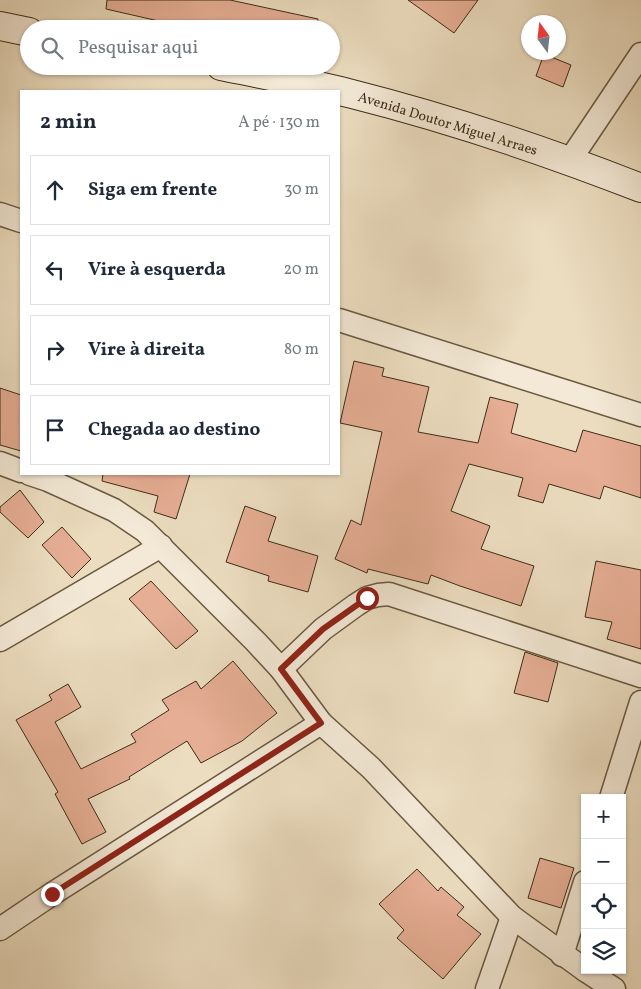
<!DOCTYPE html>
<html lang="pt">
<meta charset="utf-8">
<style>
:root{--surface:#fff;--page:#f2f2f3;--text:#1f2937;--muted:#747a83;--line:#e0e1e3}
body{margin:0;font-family:Vollkorn,serif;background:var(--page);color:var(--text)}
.controls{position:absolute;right:15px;bottom:15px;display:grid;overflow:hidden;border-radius:0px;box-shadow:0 1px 4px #0004}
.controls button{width:45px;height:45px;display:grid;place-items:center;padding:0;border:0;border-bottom:1px solid var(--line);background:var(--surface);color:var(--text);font:25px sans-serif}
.compass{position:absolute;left:521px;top:15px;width:45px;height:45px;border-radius:50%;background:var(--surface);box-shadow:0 1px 4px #0004;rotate:345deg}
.stop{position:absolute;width:15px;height:15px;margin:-11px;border:4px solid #8f2418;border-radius:50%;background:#fff}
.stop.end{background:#8f2418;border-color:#fff;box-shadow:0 1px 5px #0008}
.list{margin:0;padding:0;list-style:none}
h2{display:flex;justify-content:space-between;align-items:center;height:65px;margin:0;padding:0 20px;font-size:21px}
h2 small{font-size:16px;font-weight:400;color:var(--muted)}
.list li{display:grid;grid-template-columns:32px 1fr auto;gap:15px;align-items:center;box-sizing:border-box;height:70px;margin:0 10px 10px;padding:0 10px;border:1px solid var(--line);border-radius:0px}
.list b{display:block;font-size:19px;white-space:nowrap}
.list em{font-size:16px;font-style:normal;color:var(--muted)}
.icon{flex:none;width:28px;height:28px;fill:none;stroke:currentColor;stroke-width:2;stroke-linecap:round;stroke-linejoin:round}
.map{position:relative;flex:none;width:641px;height:989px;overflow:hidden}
.search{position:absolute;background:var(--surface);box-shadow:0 1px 4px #0004;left:20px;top:20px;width:320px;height:55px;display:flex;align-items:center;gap:12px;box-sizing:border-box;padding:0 18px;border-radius:28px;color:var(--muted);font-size:19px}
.panel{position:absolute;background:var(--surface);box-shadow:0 1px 4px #0004;left:20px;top:90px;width:320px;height:385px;border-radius:0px}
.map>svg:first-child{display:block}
</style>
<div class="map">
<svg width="641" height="989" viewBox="0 0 641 989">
<rect width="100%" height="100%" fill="#ecddc0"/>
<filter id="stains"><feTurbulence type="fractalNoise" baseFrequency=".004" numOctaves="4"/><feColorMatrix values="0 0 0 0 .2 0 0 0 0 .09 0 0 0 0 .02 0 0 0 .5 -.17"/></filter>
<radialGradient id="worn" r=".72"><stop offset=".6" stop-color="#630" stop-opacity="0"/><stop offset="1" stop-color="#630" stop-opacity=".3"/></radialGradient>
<!-- building -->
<g fill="#e6ae95" stroke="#3d2d17">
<polygon points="107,0 230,0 318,19 317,29 200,29 163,24 163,22 106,9"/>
<polygon points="408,0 478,0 454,33"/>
<polygon points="544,54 571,65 563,87 536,76"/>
<polygon points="354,361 384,368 382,376 429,387 418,432 478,443 490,397 518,404 511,433 576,452 583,430 641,446 641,498 604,486 600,499 549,484 543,503 518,496 523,478 469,464 451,511 490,526 481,549 534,566 521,606 460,586 431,575 428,584 368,569 367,573 335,559 351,520 361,525 382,432 340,423"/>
<polygon points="0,388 21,395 21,451 0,445"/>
<polygon points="103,474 190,474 176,519 154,512 158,496 102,481"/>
<polygon points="20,490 44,522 28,538 0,512 0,507"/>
<polygon points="245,506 276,517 268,541 318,556 308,592 268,581 269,576 226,562"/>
<polygon points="62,527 91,559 72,578 42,545"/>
<polygon points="596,561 641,570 641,649 607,639 612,622 585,617"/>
<polygon points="151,581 198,631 176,649 129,599"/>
<polygon points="525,652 558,663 548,702 514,693"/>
<polygon points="233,661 277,713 242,741 201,763 187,741 129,777 130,779 88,799 106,832 82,844 55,794 58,792 16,720 52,700 49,695 68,684 81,707 55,722 81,769 136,742 131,734 169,710 162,700 196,681 201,689"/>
<polygon points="540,858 574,868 561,908 528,898"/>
<polygon points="417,869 438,891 441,887 464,907 457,915 481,934 443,979 397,938 404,930 379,904"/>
</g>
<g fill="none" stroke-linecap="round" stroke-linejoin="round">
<defs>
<g id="street">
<polyline points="570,160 641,54"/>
<polyline points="0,214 21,221"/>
<polyline points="339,320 641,415"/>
<polyline points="0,463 21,471"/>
<polyline points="30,474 48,480 114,510 145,531 256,642 281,669 321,723 371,768 512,917 585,970"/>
<polyline points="0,640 161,546"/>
<polyline points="281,669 323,629 356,605 367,598 378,595 389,594 641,676"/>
<polyline points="611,798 641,702"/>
<polyline points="0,929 52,894 321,723"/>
<polyline points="562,955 585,882"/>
<polyline points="585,970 614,989"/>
<polyline points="487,989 512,917"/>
</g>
<g id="secondary">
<polyline points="0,26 29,32"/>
<path d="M221 66C265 75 309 83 352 94 451 119 546 151 641 188"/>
</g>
</defs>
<!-- street casing -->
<use href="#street" stroke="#695941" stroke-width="25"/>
<!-- secondary casing -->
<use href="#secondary" stroke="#3d2d17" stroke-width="30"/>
<!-- street -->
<use href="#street" stroke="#f3e9d6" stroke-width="22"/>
<!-- secondary -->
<use href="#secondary" stroke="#f3e9d6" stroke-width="28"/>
</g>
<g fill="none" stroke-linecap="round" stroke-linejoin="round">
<!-- route -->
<polyline stroke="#8f2418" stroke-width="6" points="52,894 321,723 281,669 323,629 367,598"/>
</g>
<g text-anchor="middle" stroke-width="4.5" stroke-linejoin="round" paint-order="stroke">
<!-- street labels -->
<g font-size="14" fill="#3d2d17" stroke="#f3e9d6">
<text transform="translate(448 123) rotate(17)" y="5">Avenida Doutor Miguel Arraes</text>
</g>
</g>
<rect width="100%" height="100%" filter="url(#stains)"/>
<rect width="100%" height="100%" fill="url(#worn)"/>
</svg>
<div class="controls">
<button>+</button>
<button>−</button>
<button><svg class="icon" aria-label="locate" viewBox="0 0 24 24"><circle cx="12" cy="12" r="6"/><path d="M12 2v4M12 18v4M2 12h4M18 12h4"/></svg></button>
<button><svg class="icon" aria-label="layers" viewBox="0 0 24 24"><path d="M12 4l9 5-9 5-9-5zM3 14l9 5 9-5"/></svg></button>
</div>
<svg class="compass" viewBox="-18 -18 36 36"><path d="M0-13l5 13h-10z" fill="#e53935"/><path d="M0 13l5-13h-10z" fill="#747a83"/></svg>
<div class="stop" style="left:367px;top:598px"></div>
<div class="stop end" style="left:52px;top:894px"></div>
<div class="search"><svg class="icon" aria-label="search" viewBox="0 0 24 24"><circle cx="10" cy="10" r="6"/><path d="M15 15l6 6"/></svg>Pesquisar aqui</div>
<section class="panel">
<h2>2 min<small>A pé · 130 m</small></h2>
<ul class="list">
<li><svg class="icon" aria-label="ahead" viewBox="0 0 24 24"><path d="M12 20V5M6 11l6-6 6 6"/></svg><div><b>Siga em frente</b></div><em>30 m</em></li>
<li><svg class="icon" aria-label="left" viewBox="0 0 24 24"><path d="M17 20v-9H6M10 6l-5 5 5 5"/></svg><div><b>Vire à esquerda</b></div><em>20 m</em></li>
<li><svg class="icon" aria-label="right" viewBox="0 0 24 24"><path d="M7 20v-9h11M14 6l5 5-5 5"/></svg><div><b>Vire à direita</b></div><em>80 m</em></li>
<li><svg class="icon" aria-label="arrive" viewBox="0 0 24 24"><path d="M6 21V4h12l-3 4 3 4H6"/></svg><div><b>Chegada ao destino</b></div></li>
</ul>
</section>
</div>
